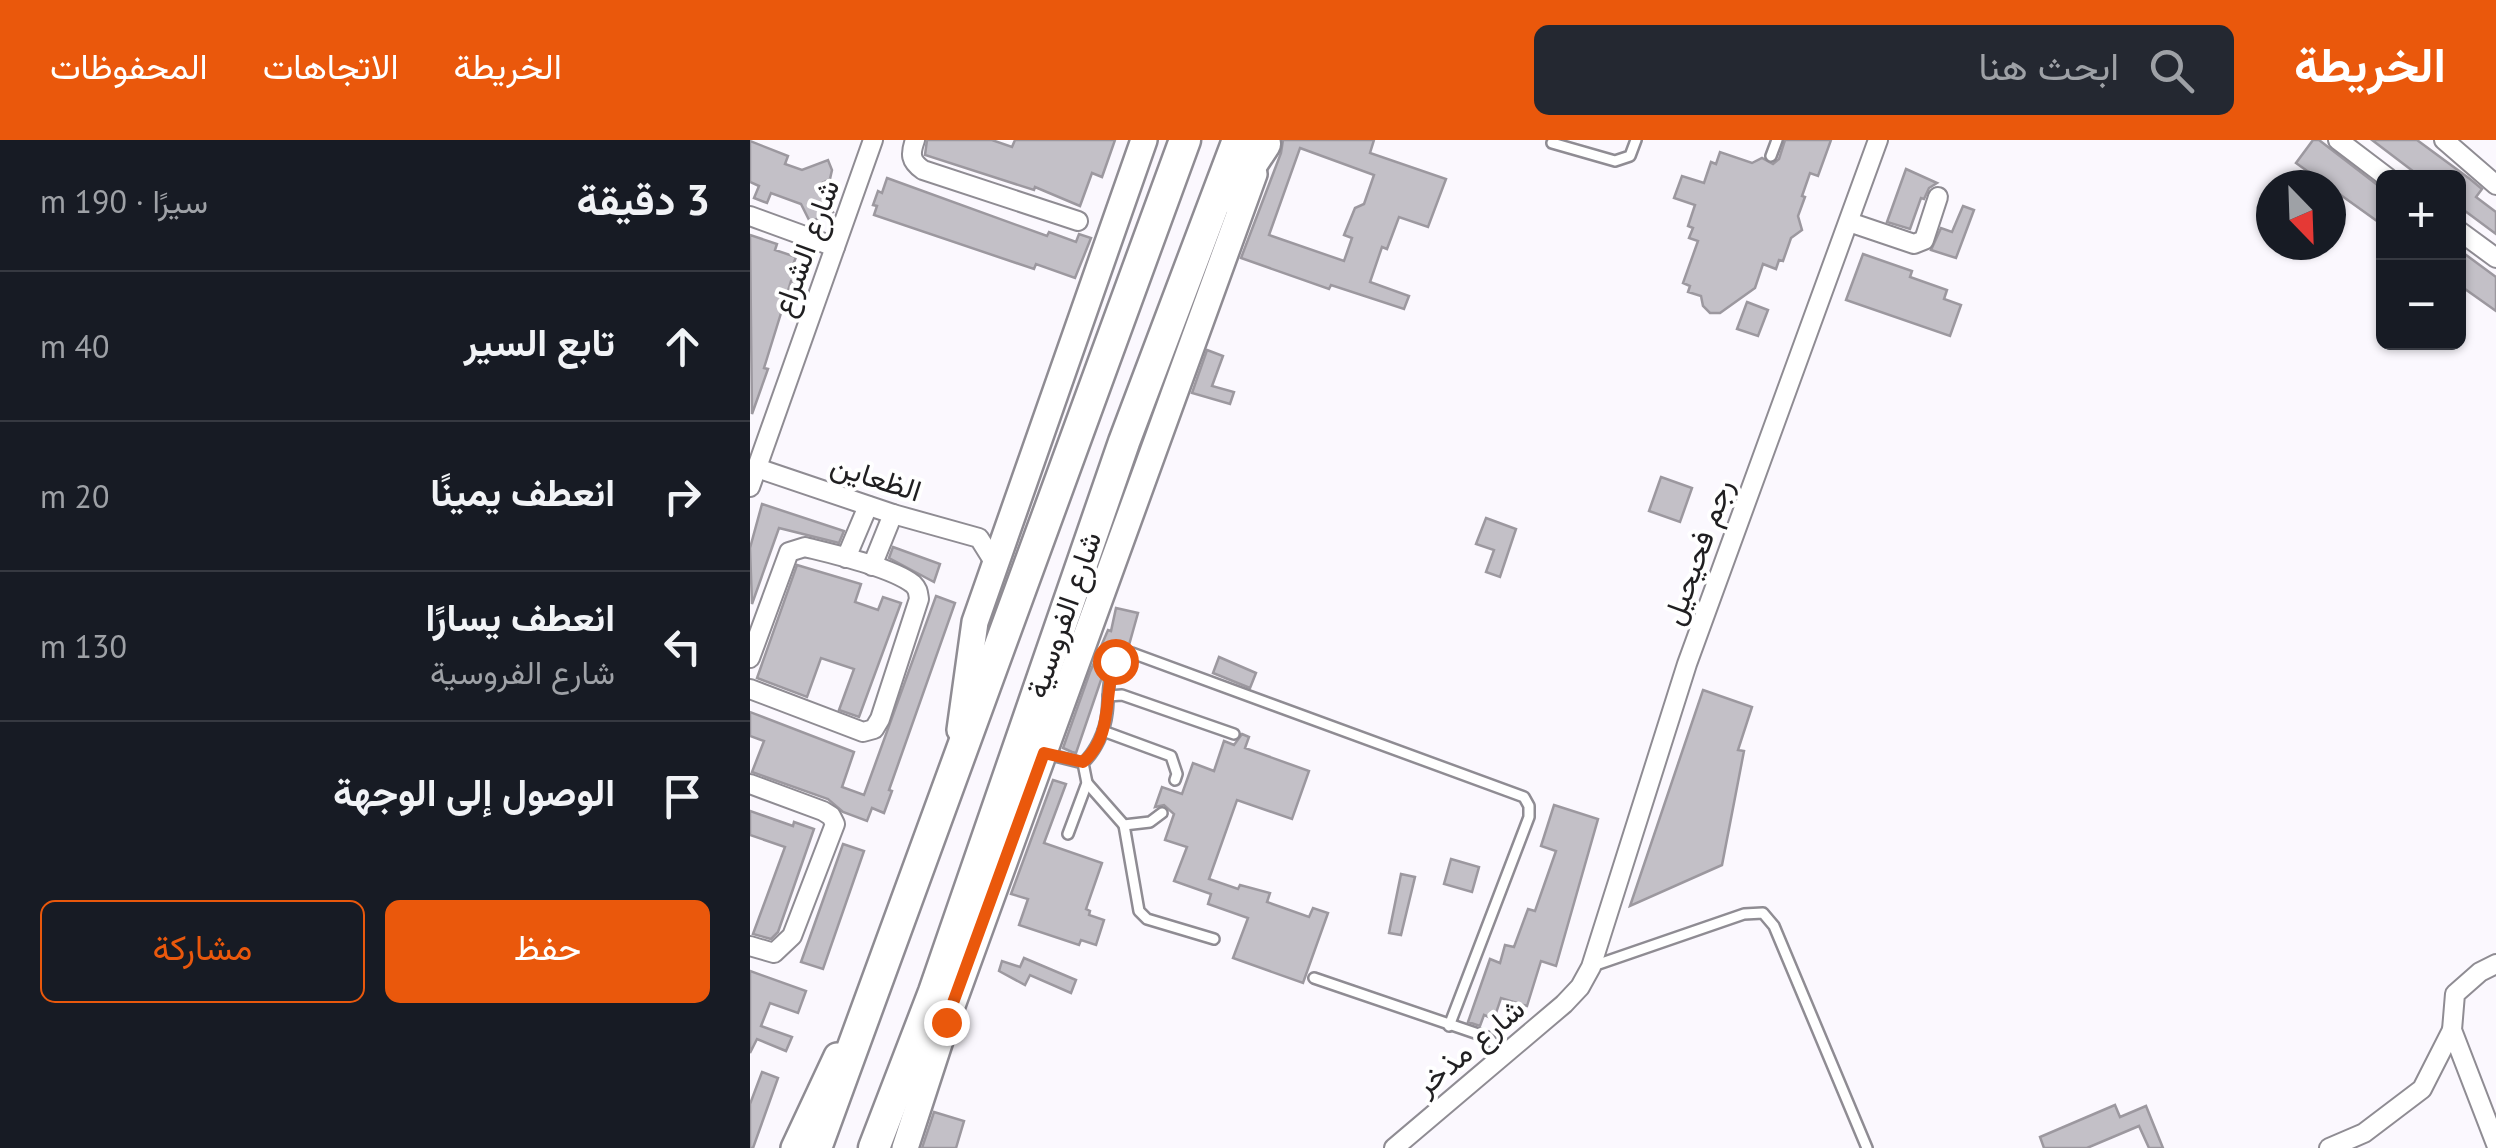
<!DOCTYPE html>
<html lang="ar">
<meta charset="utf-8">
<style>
:root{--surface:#171b24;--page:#242831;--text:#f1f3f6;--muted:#9ea1a6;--line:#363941;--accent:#ea580c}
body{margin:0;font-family:"PT Sans",Vazirmatn,sans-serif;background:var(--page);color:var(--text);direction:rtl}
.controls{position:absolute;right:30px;top:30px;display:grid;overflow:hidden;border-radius:15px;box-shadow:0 2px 8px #0004}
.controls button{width:90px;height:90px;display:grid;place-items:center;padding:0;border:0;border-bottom:2px solid var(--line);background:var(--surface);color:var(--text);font:50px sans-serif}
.compass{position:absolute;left:1506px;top:30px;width:90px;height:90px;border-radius:50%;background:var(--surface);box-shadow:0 2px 8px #0004;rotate:157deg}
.stop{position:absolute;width:30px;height:30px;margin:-22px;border:8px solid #ea580c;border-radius:50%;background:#fff}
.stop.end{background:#ea580c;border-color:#fff;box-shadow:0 2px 10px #0008}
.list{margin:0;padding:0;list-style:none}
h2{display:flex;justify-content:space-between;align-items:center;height:130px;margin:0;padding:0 40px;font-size:42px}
h2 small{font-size:32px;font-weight:400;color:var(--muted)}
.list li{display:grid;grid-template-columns:65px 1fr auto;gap:30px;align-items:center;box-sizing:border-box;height:150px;padding:0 40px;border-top:2px solid var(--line)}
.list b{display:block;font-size:38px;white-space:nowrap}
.list p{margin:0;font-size:32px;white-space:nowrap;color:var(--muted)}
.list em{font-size:32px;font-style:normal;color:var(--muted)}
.actions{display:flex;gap:20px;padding:30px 40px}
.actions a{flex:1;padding:22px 0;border:2px solid var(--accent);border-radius:15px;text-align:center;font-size:35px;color:var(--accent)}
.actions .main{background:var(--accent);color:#fff}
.icon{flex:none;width:55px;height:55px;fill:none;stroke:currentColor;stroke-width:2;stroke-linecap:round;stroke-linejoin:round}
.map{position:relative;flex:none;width:1746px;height:1008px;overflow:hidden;direction:ltr}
header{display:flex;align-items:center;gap:60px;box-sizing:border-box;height:140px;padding:0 50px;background:var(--accent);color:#fff}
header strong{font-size:48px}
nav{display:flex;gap:55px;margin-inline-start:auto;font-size:35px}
.search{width:700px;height:90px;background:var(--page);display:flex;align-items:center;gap:25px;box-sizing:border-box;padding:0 35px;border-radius:15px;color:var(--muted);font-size:38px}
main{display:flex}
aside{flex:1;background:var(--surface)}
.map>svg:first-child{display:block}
</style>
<header>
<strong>الخريطة</strong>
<div class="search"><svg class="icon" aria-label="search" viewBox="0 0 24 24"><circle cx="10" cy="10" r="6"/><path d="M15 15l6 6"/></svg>ابحث هنا</div>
<nav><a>الخريطة</a><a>الاتجاهات</a><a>المحفوظات</a></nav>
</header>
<main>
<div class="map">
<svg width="1746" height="1008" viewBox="0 0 1746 1008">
<rect width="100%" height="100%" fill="#fbf8fe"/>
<!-- building -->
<g fill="#c3c0c7" stroke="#9c989f" stroke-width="2.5" fill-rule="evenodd">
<polygon points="177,0 242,0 262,7 265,0 365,0 352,37 342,33 330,66 285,47 284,50 175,15"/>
<path d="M533 0H624L620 13 696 39 678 87 649 77 637 109 632 107 620 142 659 156 654 169 581 145 579 149 491 118 531 13ZM550 8 624 35 614 64 605 68 594 95 602 98 594 121 519 95Z"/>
<polygon points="1035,0 1081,0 1068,36 1060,33 1052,56 1055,57 1048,76 1052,90 1041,98 1033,121 1029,120 1026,129 1013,124 1005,148 970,173 960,173 953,166 951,156 938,152 940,146 933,143 948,101 939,98 943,88 938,86 945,65 924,58 932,36 954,43 961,22 966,24 970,12 1002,23 1012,18 1023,24 1029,19"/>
<polygon points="1563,0 1569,0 1634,50 1634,86 1546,23"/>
<polygon points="1622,0 1667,0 1720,39 1732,49 1726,57 1746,72 1746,94 1715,71 1708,78 1708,38 1672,38"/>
<polygon points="0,1 38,16 35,24 52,30 78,20 82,30 80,39 70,44 83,72 60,82 51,64 21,53 17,63 4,58 9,46 0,42"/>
<polygon points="1156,29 1187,43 1179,48 1174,59 1171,58 1160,89 1137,82"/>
<polygon points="137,38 297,96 299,92 326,102 329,94 341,98 325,138 286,124 284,129 124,75 127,66 123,65 128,51 132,53"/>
<polygon points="1213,66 1224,70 1206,118 1181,110 1191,88 1202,92"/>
<polygon points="0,95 27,104 25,110 46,117 43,125 51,126 54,133 50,144 41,141 14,228 18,229 2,274"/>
<polygon points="1708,109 1746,137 1746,171 1708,144"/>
<polygon points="1113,114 1162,131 1160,137 1197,150 1194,159 1211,165 1200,196 1096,160"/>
<polygon points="997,162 1018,170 1008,196 987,189"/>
<polygon points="457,210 473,216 462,246 484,252 480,264 442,253"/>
<polygon points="911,337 942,348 930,382 899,371"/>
<polygon points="12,364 94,391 89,403 29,388 2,464 0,408"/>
<polygon points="736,378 766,389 750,437 736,432 744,410 726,404"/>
<polygon points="143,407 190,424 184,442 139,418"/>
<polygon points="47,425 111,444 105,462 128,470 133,457 151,463 109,577 89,570 104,529 71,518 57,557 7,538"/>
<polygon points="186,456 205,463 139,650 142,651 134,673 122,668 117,681 93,672 78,659 2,632 14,601 0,596 0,572 104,612 92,647 114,655"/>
<polygon points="366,468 388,473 379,505 364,502 326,613 322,612 313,608 340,532 358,490 361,491"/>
<polygon points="469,517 506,533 500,548 463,533"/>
<polygon points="953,550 1002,567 988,610 994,611 972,725 880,766"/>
<polygon points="492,594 499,597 495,608 559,631 542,679 487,660 459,739 488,749 490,745 520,753 517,762 559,777 563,768 578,773 553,843 483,818 498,778 458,764 461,754 424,741 437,707 415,700 424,674 414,665 405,667 412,647 432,654 443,623 464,631 474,601 484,605"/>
<polygon points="303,640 316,644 294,703 352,723 336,769 340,771 339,775 354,780 346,805 331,800 329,805 269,785 278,759 261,754"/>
<polygon points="804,665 848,679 806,826 791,821 777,866 751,858 744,879 734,875 730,886 718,882 740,819 750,823 755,805 764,807 778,769 785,771 806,711 791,706"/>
<polygon points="0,671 43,686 44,682 64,689 28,792 21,799 3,794 35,707 0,695"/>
<polygon points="93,704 114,711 73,829 51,822"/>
<polygon points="701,719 729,727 722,752 694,744"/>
<polygon points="651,734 665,737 651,795 639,793"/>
<polygon points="274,818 326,840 321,853 280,835 275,845 249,831 252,821 270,827"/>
<polygon points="0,831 56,851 48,873 20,863 11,886 42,897 36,911 7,899 0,913"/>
<polygon points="12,932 28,938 3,1008 0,1008 0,964"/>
<polygon points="1365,965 1370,977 1396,966 1413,1008 1399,1008 1389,986 1337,1008 1294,1008 1290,997"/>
<polygon points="184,972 214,981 206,1008 172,1008"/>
</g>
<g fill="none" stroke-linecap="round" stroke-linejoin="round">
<defs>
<g id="service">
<polyline points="802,3 865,21 880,16 886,0"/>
<polyline points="1021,16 1027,0"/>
<polyline points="358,556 372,555 484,594"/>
<polyline points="353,591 421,616 427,634 425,640"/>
<polyline points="297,614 333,623"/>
<polyline points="337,643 374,685 400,682 412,673"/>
<polyline points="374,685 389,771 397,779 464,799"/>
<path d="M318 694 337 643 333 623C346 611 355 591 357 573 360 552 354 516 382 513L774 657 779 666V677L699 886"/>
<polyline points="843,826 994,774 1013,773 1024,786 1117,1008"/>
<polyline points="564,838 737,897 755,914"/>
</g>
<g id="minor">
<path d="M165 0C160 14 160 21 173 30L328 81"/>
<polyline points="1588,0 1638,38"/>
<polyline points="1694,0 1746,45"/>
<polyline points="0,76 85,107"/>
<polyline points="1099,82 1164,104 1174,100 1188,57"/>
<polyline points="1708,90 1746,118"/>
<polyline points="7,328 143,374 229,398 244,422"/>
<polyline points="0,347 123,0"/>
<polyline points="96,418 118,366"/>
<polyline points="122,426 143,374"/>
<path d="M0 518 39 412 55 407C83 414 141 427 163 444 168 449 168 452 169 459L130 579 124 589 113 592 0 549"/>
<polyline points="0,644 73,671 81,676 85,684 42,796 24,813 0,806"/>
<polyline points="1746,824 1730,832 1705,854 1702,890 1746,1004"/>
<polyline points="644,1008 814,864 830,847 841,827 937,524 1128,0"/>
<polyline points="1579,1008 1614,993 1672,949 1702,890"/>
</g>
<g id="secondary">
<polyline points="210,590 225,482 394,0"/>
<polyline points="44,1008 87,916"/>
<polyline points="155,1008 196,882 504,34"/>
</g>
<g id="trunk">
<polyline points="480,57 515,4"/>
<polyline points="66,1008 435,0"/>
<polyline points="124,1008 184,852 374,302 488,0"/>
</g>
</defs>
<!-- service casing -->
<use href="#service" stroke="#8f8c93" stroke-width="14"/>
<!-- minor casing -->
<use href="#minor" stroke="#8f8c93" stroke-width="22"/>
<!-- secondary casing -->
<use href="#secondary" stroke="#8f8c93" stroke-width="30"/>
<!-- trunk casing -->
<use href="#trunk" stroke="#8f8c93" stroke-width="35"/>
<!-- service -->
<use href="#service" stroke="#fff" stroke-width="9"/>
<!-- minor -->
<use href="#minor" stroke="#fff" stroke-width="18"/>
<!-- secondary -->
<use href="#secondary" stroke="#fff" stroke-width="25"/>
<!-- trunk -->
<use href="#trunk" stroke="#fff" stroke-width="30"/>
</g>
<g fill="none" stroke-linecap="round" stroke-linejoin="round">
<!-- route -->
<path stroke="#ea580c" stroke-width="12" d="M196 882 294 613 333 622C364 596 353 555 365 521"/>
</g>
<g text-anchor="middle" stroke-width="8" stroke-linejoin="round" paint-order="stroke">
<!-- street labels -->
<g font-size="30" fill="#201f21" stroke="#fff">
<text transform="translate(56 108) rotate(-70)" y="10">شارع الشراع</text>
<text transform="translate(126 338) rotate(18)" y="10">الظعاين</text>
<text transform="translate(948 412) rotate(-70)" y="10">رجم فحيحيل</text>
<text transform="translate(314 475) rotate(-71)" y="10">شارع الفروسية</text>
<text transform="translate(720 907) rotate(-40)" y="10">شارع مذخر</text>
</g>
</g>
</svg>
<div class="controls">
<button>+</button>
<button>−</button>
</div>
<svg class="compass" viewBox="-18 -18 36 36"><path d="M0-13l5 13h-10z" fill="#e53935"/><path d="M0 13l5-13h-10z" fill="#9ea1a6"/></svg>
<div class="stop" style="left:365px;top:521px"></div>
<div class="stop end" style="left:196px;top:882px"></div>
</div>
<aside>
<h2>3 دقيقة<small>سيرًا · 190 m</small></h2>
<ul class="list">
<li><svg class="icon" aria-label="ahead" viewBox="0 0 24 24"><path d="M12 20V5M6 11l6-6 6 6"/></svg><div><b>تابع السير</b></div><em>40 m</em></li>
<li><svg class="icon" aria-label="right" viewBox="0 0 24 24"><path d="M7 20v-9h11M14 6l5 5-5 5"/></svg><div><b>انعطف يمينًا</b></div><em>20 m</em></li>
<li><svg class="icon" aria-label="left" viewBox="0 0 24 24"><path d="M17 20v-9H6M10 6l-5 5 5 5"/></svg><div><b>انعطف يسارًا</b><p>شارع الفروسية</p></div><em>130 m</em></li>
<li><svg class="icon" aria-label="arrive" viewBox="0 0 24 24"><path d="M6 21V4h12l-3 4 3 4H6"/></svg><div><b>الوصول إلى الوجهة</b></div></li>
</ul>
<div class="actions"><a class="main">حفظ</a><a>مشاركة</a></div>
</aside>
</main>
